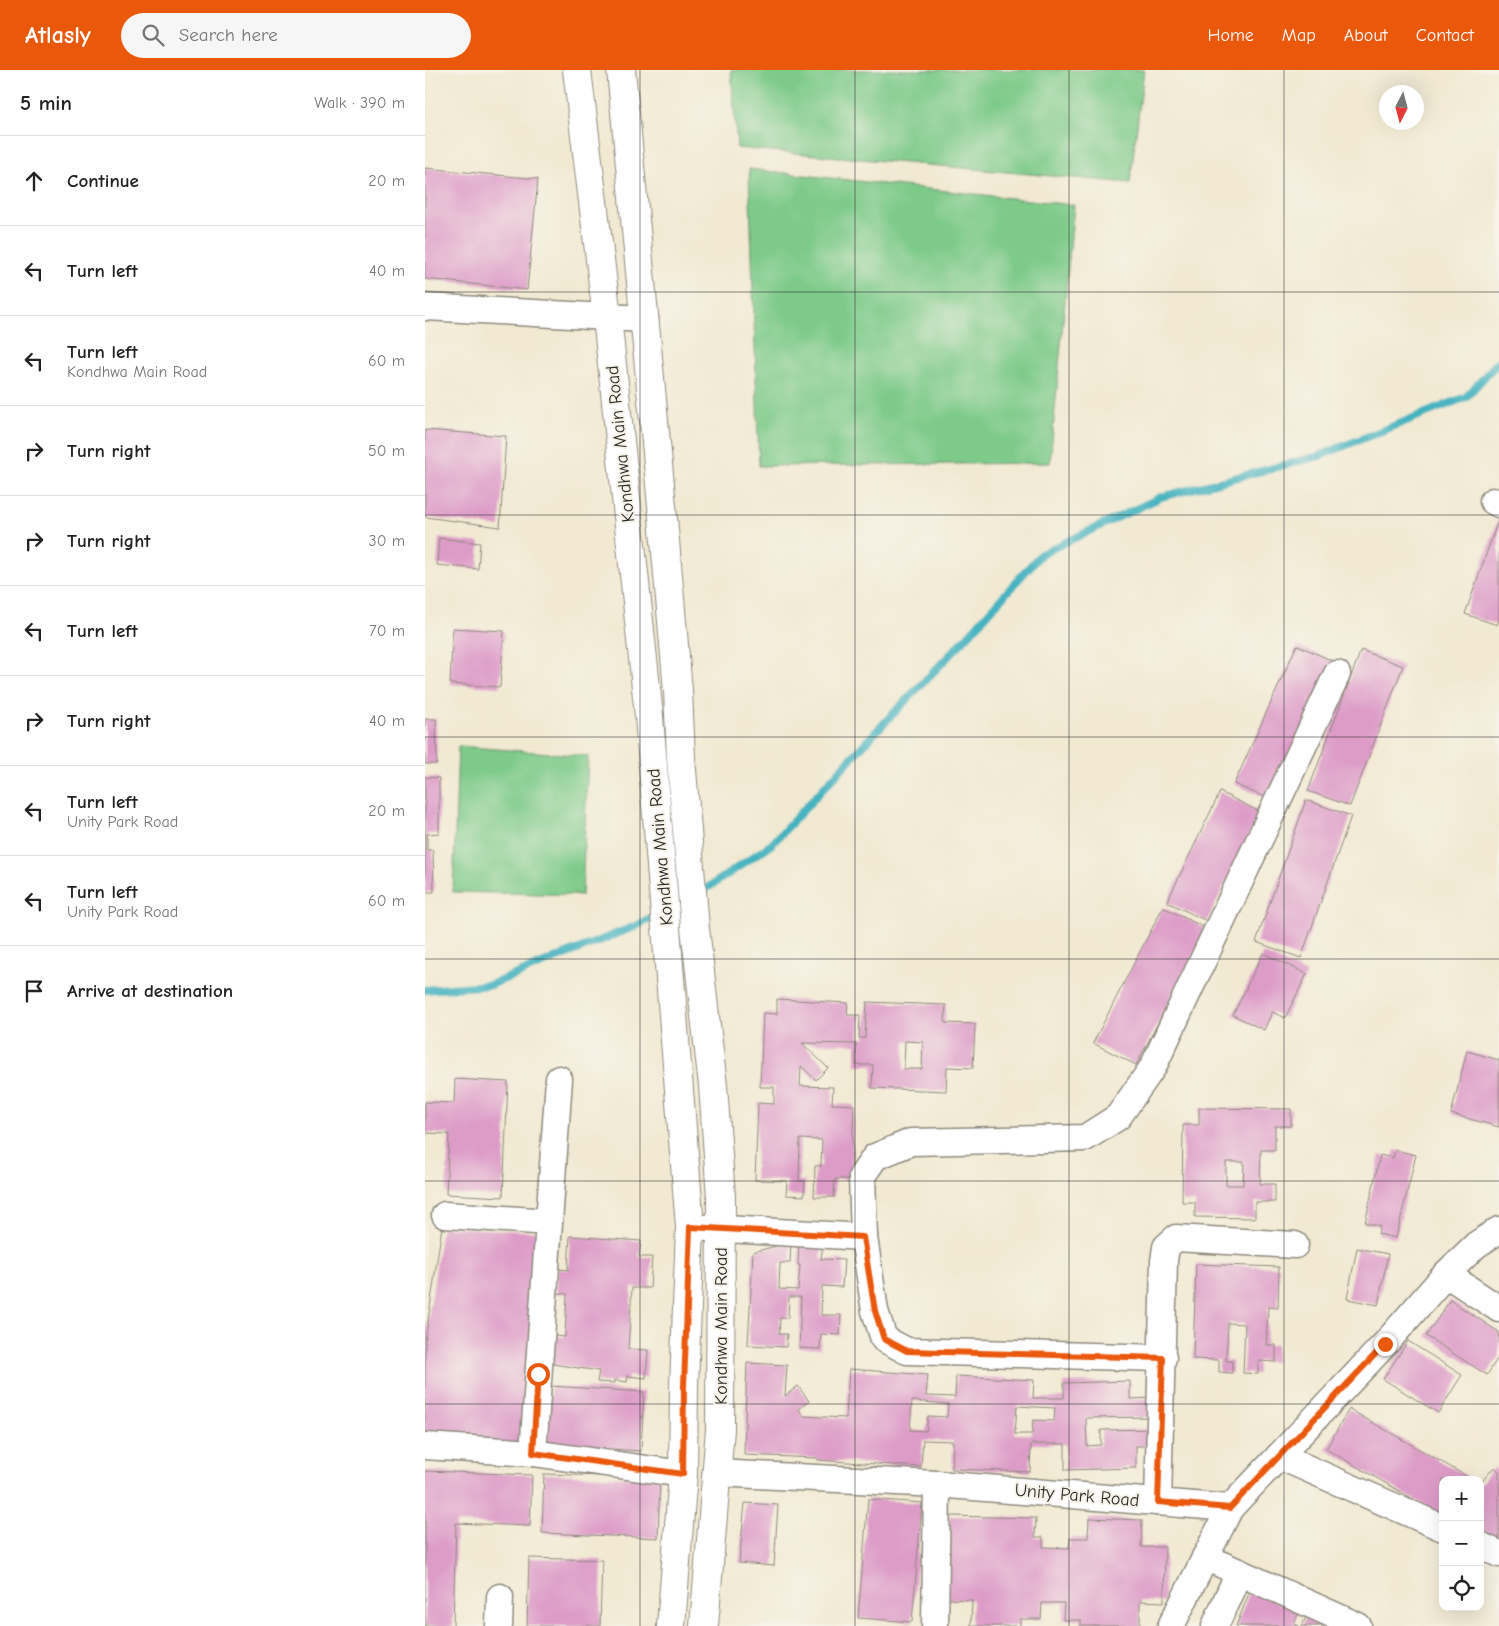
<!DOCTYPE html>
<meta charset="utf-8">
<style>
:root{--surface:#fff;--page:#f6f6f6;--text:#222;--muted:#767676;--line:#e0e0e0;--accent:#ea580c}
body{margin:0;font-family:"Comic Neue",sans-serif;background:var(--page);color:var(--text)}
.controls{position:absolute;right:15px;bottom:15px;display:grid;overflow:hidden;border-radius:10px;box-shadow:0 5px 20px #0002}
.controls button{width:45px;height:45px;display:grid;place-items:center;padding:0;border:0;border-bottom:1px solid var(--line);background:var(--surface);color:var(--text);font:25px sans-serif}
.compass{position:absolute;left:954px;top:15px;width:45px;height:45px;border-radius:50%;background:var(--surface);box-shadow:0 5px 20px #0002;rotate:186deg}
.stop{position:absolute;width:15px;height:15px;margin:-11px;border:4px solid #ea580c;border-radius:50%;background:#fff}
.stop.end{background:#ea580c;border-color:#fff;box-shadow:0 1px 5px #0008}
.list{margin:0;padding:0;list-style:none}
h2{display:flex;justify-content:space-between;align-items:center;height:65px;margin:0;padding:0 20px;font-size:21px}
h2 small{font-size:16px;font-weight:400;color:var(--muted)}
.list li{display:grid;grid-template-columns:32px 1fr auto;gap:15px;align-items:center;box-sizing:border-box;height:90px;padding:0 20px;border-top:1px solid var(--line)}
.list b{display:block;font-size:19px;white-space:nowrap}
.list p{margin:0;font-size:16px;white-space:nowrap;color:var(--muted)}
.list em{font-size:16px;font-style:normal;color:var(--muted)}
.icon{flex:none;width:28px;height:28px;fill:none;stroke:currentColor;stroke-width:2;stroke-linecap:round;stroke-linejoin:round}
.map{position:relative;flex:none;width:1074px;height:1556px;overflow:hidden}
header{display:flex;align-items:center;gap:30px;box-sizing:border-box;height:70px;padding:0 25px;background:var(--accent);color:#fff}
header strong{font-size:24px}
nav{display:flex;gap:28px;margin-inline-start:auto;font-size:18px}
.search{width:350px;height:45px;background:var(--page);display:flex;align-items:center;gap:12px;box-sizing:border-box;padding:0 18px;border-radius:28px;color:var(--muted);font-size:19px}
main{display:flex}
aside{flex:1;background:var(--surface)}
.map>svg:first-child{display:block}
</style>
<header>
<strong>Atlasly</strong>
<div class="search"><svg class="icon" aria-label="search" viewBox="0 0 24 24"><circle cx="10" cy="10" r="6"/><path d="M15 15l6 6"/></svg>Search here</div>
<nav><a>Home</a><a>Map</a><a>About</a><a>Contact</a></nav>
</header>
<main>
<aside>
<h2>5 min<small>Walk · 390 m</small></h2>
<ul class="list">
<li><svg class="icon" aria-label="ahead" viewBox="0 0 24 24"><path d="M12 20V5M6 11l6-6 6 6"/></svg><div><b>Continue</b></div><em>20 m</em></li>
<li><svg class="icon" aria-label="left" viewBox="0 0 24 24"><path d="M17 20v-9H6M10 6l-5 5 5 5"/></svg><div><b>Turn left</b></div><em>40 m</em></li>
<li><svg class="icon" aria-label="left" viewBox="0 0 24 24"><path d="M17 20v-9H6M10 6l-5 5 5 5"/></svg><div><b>Turn left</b><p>Kondhwa Main Road</p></div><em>60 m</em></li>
<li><svg class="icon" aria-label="right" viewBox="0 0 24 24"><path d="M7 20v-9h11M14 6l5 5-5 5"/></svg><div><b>Turn right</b></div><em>50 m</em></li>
<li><svg class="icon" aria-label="right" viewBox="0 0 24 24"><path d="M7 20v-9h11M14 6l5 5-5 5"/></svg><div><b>Turn right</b></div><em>30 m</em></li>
<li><svg class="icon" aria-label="left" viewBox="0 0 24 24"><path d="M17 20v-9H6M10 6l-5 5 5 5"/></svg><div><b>Turn left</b></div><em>70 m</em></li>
<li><svg class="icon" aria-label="right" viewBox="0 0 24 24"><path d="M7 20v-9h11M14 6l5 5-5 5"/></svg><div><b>Turn right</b></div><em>40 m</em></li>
<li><svg class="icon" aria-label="left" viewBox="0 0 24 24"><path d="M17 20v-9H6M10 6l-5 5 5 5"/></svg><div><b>Turn left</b><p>Unity Park Road</p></div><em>20 m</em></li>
<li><svg class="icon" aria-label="left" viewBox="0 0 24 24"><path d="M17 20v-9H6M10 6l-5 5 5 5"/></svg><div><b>Turn left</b><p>Unity Park Road</p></div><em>60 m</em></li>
<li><svg class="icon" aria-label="arrive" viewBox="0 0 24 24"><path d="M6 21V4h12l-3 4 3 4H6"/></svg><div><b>Arrive at destination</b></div></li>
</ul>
</aside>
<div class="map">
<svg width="1074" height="1556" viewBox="0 0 1074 1556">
<rect width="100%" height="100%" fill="#f7f3e8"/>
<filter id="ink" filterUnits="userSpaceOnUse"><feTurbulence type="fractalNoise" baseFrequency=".02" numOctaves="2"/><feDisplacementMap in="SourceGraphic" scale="10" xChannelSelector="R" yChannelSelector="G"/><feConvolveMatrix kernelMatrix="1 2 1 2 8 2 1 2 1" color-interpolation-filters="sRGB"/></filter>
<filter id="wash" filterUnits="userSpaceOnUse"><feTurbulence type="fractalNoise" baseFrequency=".0096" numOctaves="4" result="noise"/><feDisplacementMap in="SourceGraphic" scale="20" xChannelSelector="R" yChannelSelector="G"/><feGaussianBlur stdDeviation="1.12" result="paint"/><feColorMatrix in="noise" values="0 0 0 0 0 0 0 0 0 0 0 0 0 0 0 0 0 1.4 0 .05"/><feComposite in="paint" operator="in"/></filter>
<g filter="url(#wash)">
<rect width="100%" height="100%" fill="#f1e9d2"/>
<!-- green -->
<g fill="#7dca89" stroke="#547a5a">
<polygon points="306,0 719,0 705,113 312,78"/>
<polygon points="324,99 649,135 625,393 334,396"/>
<polygon points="33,676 163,686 157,825 28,822"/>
</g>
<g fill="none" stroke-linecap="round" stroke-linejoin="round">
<!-- stream -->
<g stroke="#45b3c0" stroke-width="8">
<polyline points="278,821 347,774 442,671 541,568 616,484 736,427 894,386 1041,327 1074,291"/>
<polyline points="0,920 65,915 211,856 226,848"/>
</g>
</g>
<g id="blocks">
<!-- building -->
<g fill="#dd9bc8" fill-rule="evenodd">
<polygon points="0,98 113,109 102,220 0,209"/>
<polygon points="0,360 81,366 75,457 0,447"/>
<polygon points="1074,448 1074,550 1072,555 1040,544"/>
<polygon points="14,468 55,473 53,499 12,495"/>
<polygon points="28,558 79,561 75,617 25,614"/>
<polygon points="872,575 908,591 846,730 809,714"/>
<polygon points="936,580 978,596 925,736 883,721"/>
<polygon points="0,649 11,649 12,694 0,694"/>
<polygon points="0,707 14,708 14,763 2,764 2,780 8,780 9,822 0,822"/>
<polygon points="795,722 835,742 782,851 742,832"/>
<polygon points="881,730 926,746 876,888 831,872"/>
<polygon points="738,837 782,859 711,995 668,973"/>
<polygon points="838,883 882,904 860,948 847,942 839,960 808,945"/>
<path d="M352 929 423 933 422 945H435L434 968H440L442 932 521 935 520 953 550 954 548 998 522 997 521 1021 447 1018 448 995H431V974L377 973 403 998 391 1010 376 996 375 1016 408 1017 407 1034 429 1035 426 1109H410L409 1127H389L390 1096H396L397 1070 375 1069 374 1111H380L379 1126 361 1125 362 1111 330 1110 333 1033 349 1034V1017H335L338 943 352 944ZM480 971 498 972 497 999H479Z"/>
<polygon points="1042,981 1074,990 1074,1057 1026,1044"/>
<polygon points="30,1009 83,1012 78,1127 21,1124 24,1064 0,1063 0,1032 29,1033"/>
<path d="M774 1038 866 1039V1056H850V1080H836L835 1114H850V1132H830V1148L770 1147V1132H757L758 1055H774ZM801 1092H819L818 1115H801Z"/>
<polygon points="970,1080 991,1085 971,1168 953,1164 955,1156 940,1153 955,1085 968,1088"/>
<polygon points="17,1157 117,1162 104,1377 0,1371 0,1271"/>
<polygon points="145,1166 216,1171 214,1187 227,1187 225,1218 207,1218 203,1279 223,1280 221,1308 203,1306 202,1312 190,1310 190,1313 172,1312 174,1301 127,1294 129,1266 140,1267 142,1224 131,1223 133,1199 143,1200"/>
<polygon points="366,1172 365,1193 355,1193 354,1219 373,1220 375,1195 373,1195 374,1172 398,1174 396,1189 419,1190 417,1217 397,1216 396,1245 416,1245 415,1265 396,1264 395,1279 374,1278 376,1227 364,1227 363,1248 355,1248 354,1264 362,1264 361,1277 323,1275 328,1182"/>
<polygon points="932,1178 963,1184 953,1235 922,1229"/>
<polygon points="771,1194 854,1197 853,1238 843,1237 841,1275 851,1275 851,1292 833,1291 833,1304 818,1303 820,1254 803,1253 801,1291 807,1291 807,1303 794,1302 794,1290 768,1289"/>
<polygon points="1025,1230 1074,1262 1074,1286 1062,1305 1001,1266"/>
<polygon points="983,1271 1037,1305 1013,1343 958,1309"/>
<path d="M322 1293 362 1295 360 1326 373 1316 384 1331 374 1339 378 1346 421 1348 424 1299 503 1305 501 1326 530 1327 531 1306 609 1310 608 1328H639V1313L705 1311V1329L728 1328V1347L661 1348 662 1376 676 1375V1360L728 1359V1376H711V1398L640 1400V1374H606L605 1402 527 1399 528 1371 498 1370 496 1397 393 1390 392 1388 319 1385ZM487 1331 523 1334 522 1347 503 1346 501 1361 485 1360ZM592 1336 630 1338 629 1351 608 1350 607 1364H590Z"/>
<polygon points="126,1316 219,1322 216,1381 122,1375"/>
<polygon points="924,1339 1043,1407 1041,1410 1018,1410 1018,1446 901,1379"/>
<polygon points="1069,1397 1074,1401 1074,1473 1055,1458 1055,1414"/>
<polygon points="0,1401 107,1405 105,1456 31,1453 28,1556 0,1556"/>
<polygon points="119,1404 235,1408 233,1468 117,1463"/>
<polygon points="443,1429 497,1433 487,1552 433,1548"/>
<polygon points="320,1433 353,1435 349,1496 314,1493"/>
<polygon points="524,1446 611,1448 610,1467 618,1467 618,1477 644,1478 645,1468 663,1468 664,1448 717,1450 716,1477 740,1477 739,1532 715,1531 715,1556 656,1556 656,1550 638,1550 639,1533 617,1533 616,1549 595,1549 595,1556 546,1556 547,1530 522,1529"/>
<polygon points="104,1488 177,1490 175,1556 102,1556"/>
<polygon points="825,1521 874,1541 869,1554 874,1556 811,1556"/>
<polygon points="882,1544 910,1556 877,1556"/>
</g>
</g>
</g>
<g filter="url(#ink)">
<use href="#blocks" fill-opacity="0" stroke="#8e8a7e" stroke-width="1"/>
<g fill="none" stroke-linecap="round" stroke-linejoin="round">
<defs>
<g id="minor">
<polyline points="0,237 220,249"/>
<polyline points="1068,431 1074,434"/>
<polyline points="20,1145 124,1152"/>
<polyline points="265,1157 439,1167"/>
<polyline points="1021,1204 1074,1239"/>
<polyline points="738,1288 482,1281 459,1269 450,1241 439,1167 437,1106 450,1087 486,1072 660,1068 693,1047 728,997 912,604"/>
<polyline points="0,1376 108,1383 258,1404"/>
<polyline points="108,1383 134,1009"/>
<polyline points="854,1386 1018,1458"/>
<polyline points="291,1403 512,1414 805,1438"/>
<polyline points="733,1432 739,1191 741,1177 751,1168 870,1175"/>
<polyline points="1055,1475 1074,1484"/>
<polyline points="780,1487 933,1556"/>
<polyline points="74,1556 75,1527"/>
<polyline points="510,1556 512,1414"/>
<polyline points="746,1556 805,1438 960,1274 1021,1204 1051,1175 1074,1160"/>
<polyline points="790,1556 814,1502"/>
</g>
<g id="major">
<polyline points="152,0 182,247 224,646 265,1157 259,1316 258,1404 246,1556"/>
<polyline points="196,0 237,436 253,621 256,688 270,858 288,1016 296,1127 295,1359 279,1556"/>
</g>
</defs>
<!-- minor casing -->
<use href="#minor" stroke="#8e8a7e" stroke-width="29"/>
<!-- major casing -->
<use href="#major" stroke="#8e8a7e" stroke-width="30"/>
<!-- minor -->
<use href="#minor" stroke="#fff" stroke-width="26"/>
<!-- major -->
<use href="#major" stroke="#fff" stroke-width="28"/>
</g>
</g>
<g fill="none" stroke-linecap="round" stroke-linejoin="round" filter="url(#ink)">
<!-- route -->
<polyline stroke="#ea580c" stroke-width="6" points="113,1304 108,1383 258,1404 259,1316 265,1157 438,1167 450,1241 459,1269 482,1281 738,1288 733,1432 805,1438 960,1274"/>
</g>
<!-- grid -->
<path fill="none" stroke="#2b2b2b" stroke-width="1" stroke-opacity="0.55" d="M215 0V1556M430 0V1556M644 0V1556M859 0V1556M0 222H1074M0 445H1074M0 667H1074M0 889H1074M0 1111H1074M0 1334H1074"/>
<g text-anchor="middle" stroke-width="4" stroke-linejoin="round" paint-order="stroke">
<!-- street labels -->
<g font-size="18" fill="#2b2b2b" stroke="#f7f3e8">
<text transform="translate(195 374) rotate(-96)" y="6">Kondhwa Main Road</text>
<text transform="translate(235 777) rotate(-95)" y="6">Kondhwa Main Road</text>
<text transform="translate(296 1256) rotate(-90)" y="6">Kondhwa Main Road</text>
<text transform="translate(652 1425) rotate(5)" y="6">Unity Park Road</text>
</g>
</g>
</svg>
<div class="controls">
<button>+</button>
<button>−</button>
<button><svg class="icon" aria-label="locate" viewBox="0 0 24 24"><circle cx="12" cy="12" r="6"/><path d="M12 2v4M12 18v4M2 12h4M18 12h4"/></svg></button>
</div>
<svg class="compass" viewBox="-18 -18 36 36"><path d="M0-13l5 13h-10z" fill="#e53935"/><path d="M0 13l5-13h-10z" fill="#767676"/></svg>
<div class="stop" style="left:113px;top:1304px"></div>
<div class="stop end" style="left:960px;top:1274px"></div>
</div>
</main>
